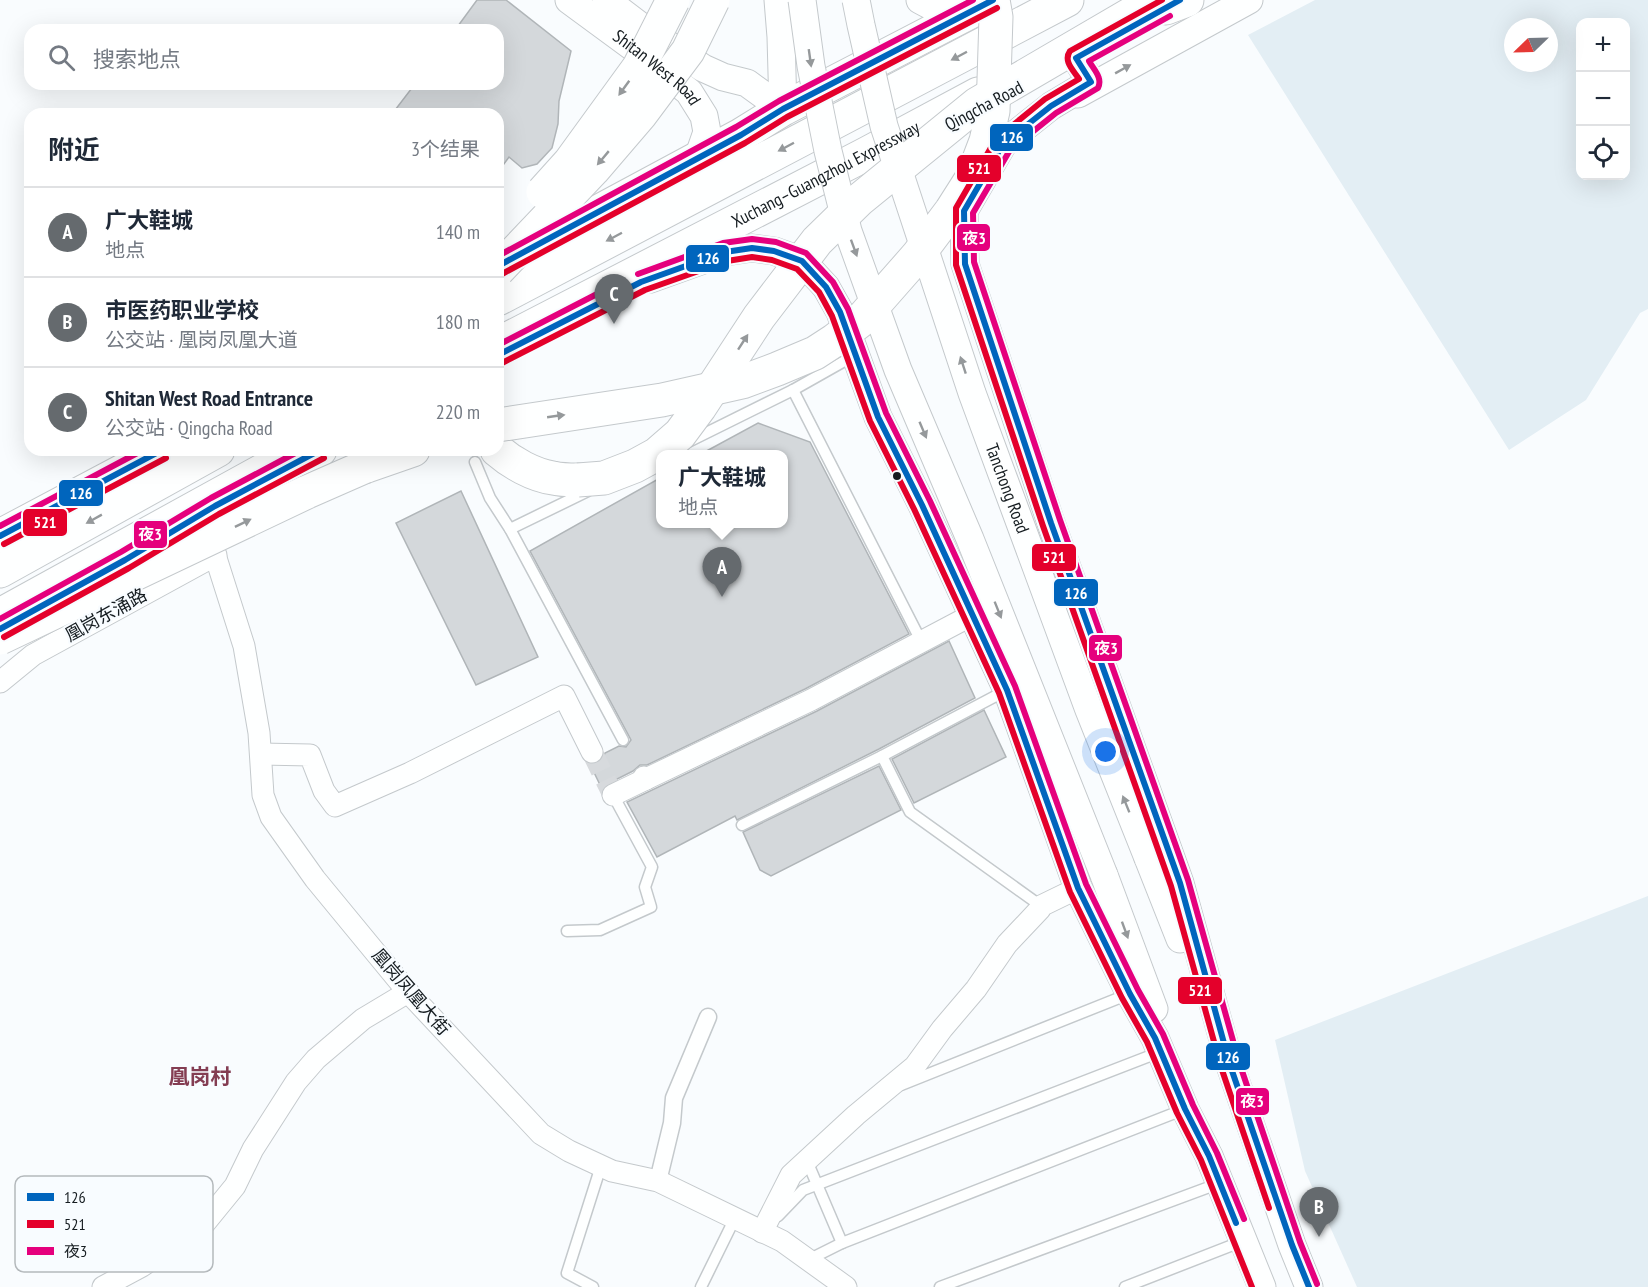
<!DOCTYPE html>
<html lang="zh">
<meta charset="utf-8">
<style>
:root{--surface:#fff;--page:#f2f2f3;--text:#1f2937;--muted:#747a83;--line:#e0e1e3;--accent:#656a6e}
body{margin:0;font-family:"PT Sans Narrow","Noto Sans SC",sans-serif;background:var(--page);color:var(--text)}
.controls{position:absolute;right:18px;top:18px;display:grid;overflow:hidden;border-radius:12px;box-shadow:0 6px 24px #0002}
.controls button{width:54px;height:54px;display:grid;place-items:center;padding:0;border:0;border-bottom:2px solid var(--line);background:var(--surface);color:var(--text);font:30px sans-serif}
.compass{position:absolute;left:1504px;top:18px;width:54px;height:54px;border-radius:50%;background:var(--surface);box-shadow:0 6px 24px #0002;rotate:247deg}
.you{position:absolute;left:1106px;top:752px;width:21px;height:21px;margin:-15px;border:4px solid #fff;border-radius:50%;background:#1a73e8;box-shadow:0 0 0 9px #1a73e833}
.badge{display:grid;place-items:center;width:39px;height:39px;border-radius:50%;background:var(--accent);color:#fff;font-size:20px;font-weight:700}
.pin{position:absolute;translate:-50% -50px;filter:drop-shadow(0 2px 3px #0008)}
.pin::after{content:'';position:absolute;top:32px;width:21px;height:18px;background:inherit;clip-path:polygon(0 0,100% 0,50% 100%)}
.popup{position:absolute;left:656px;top:450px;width:132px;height:78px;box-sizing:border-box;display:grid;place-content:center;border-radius:12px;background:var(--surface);filter:drop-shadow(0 2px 4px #0005);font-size:20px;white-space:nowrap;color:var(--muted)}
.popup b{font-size:22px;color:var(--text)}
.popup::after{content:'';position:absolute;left:50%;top:100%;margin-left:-12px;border:12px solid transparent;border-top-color:var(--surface)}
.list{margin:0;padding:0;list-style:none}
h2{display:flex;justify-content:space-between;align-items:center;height:78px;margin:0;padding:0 24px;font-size:26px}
h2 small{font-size:20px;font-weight:400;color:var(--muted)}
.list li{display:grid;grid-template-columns:39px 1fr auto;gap:18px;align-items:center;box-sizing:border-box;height:90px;padding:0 24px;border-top:2px solid var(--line)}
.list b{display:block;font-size:22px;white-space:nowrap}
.list p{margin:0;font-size:20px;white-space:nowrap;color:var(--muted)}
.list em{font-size:20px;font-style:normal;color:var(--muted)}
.icon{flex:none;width:33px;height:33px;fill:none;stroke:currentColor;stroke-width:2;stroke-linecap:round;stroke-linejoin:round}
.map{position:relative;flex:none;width:1648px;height:1287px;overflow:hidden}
.search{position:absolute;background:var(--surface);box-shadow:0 6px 24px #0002;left:24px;top:24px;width:480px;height:66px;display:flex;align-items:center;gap:15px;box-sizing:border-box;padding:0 21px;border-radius:18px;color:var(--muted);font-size:22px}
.panel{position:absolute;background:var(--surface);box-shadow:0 6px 24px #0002;left:24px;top:108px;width:480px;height:348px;border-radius:18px}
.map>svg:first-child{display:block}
</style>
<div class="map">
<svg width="1648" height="1287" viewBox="0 0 1648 1287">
<rect width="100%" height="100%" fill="#f9fcfe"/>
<!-- built -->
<g fill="#e3eef4" fill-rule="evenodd">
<path d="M1315 0H1648V309L1640 313 1586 400 1509 450 1248 35ZM1580 22H1626V176H1580ZM1513 27H1549V63H1513Z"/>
<polygon points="1648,896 1648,1287 1357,1287 1305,1171 1275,1040"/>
</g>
<!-- building -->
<g fill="#d4d8db" stroke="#b0b5b8" stroke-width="1.5">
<polygon points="477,0 506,0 571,51 559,101 558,124 552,148 537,164 522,168 509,157 498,172 498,114 392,114 415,84 498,84 498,30 455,30"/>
<polygon points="758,423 810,442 909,634 805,689 647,765 640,765 633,771 607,784 602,789 590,764 598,763 603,758 605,753 619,746 626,747 631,740 530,551 660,478 660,524 783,524 783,454 701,454"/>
<polygon points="461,491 538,657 476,685 396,523"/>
<polygon points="949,641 975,698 879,749 737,820 735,816 657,857 627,802 817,711"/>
<polygon points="984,710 1006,757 914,803 892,759"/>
<polygon points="879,766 901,810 771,876 760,870 743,832"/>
</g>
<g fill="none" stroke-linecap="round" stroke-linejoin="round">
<!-- minor-tunnel -->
<polyline stroke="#d7dadd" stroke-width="21" stroke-dasharray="21 10" stroke-linecap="butt" points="592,752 613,795"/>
<defs>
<g id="service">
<polyline points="793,390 921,641"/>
<polyline points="688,442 793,390 855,355"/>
<polyline points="475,462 490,498 510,529 623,740"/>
<polyline points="510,529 588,491"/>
<polyline points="882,756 910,812 1041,906"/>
<polyline points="742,825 882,756 1007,690"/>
<polyline points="567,931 600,930 651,907 645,887 652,867 613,795"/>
<polyline points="901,1085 1129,994"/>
<polyline points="807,1161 842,1243"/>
<polyline points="778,1216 803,1190 1160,1052"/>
<polyline points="808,1260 842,1243 1185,1109"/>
<polyline points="593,1287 567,1273 601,1166"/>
<polyline points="701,1287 735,1218"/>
<polyline points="940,1287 1220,1183"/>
<polyline points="1125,1287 1243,1241"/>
</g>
<polyline id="pedestrian" points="658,1181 672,1123 674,1098 708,1017"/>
<g id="minor">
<polyline points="202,514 244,646 259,733 263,795 271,817 315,879 408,992 541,1134 569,1151 612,1171 658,1181 782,1241 846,1287"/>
<polyline points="0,682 33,655 216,555"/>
<polyline points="261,754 310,755 324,791 335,806 410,773 564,696 592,752"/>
<polyline points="644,777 646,779 811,700 972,615"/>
<polyline points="613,795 646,779"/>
<polyline points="762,1232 791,1175 856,1115 915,1066 942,1029 976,989 1007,944 1040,909 1041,906 1078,888"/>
<polyline points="103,1287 142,1266 204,1224 235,1186 253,1149 296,1082 316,1059 363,1019 408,992"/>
</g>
<g id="tertiary">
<path id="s1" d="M569 0 637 50 689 92 704 116 707 132 698 158"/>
<polyline points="606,0 639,25 703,68 723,77 747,83 783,109"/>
<polyline points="778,0 781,37 783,109"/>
<polyline points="920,0 935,8 977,6"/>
<polyline points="1076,58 1091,82 1051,106 1003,144 964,211 965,264 1051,523 1180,883 1230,1065 1292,1245 1309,1287"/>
<polyline points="1078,94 1249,0"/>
<polyline points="650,279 725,252 752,248 774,251 802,261 826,287 840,312 878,417 922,505 1007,690 1078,888 1130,994 1155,1038 1185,1109 1209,1156 1262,1287"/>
<polyline points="1148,858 1180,939"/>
<polyline points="1104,875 1154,1009"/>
</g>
<g id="primary">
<polyline points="514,257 741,135 783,109 993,0"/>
<polyline points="276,473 320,450"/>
<polyline points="0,536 162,450"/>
</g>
<g id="motorway">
<polyline points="1166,8 1187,0"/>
<polyline points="498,299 1067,0"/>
<path id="s2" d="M498 344 866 154 978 94"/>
<path d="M497 450C512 463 533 475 553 478 561 480 570 480 578 480"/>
<polyline points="364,467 413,450"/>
<polyline points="0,571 218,450"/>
<polyline points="0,615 300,450"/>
</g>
</defs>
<!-- service casing -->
<use href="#service" stroke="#c4c9cc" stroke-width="13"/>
<!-- pedestrian casing -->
<use href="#pedestrian" stroke="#c4c9cc" stroke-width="19"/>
<!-- minor casing -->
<use href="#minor" stroke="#c4c9cc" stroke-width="23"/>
<!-- tertiary casing -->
<use href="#tertiary" stroke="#c4c9cc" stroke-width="29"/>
<!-- primary casing -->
<use href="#primary" stroke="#c4c9cc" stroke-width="35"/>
<!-- motorway casing -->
<use href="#motorway" stroke="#c4c9cc" stroke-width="35"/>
<!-- service -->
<use href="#service" stroke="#feffff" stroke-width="10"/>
<!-- pedestrian -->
<use href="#pedestrian" stroke="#feffff" stroke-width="16"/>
<!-- minor -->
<use href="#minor" stroke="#feffff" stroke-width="21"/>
<!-- tertiary -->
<use href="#tertiary" stroke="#feffff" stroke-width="27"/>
<!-- primary -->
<use href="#primary" stroke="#feffff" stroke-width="33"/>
<!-- motorway -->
<use href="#motorway" stroke="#feffff" stroke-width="33"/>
<defs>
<g id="tertiary-bridge">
<polyline points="802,0 811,66 828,151 848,231 898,370 970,539 1104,875"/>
<path id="s3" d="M856 0 861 25 884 126 972 393 1089 710 1148 858"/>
</g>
<g id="motorway-bridge">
<polyline points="543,192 570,162 639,67 673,0"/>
<polyline points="498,270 593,170 641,114 688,51 713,0"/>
<polyline points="498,425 662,400 742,382 777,369 815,353 835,340 860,321 918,255 951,211 972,178 986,141 993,111 996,17 993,0"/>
<polyline points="578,480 604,478 635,466 657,454 680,434 700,407 759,317 817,241 859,200 977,104 1155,0"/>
<polyline points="0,638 307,492 364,467"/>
</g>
</defs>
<!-- tertiary-bridge casing -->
<use href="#tertiary-bridge" stroke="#c4c9cc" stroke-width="29" stroke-linecap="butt"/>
<!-- motorway-bridge casing -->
<use href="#motorway-bridge" stroke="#c4c9cc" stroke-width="35" stroke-linecap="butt"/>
<!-- tertiary-bridge -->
<use href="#tertiary-bridge" stroke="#feffff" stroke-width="27"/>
<!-- motorway-bridge -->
<use href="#motorway-bridge" stroke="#feffff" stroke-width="33"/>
<defs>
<g id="bus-1">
<polyline points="1180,0 1076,58 1091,82 1051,106 1003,144 964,211 965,264 1051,523 1180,883 1230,1065 1292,1245 1309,1287"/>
<polyline points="498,266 741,135 783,109 993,0"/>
<polyline points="498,355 641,282 725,252 752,248 774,251 802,261 826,287 840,312 878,417 922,505 1007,690 1078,888 1130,994 1155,1038 1185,1109 1209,1156 1236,1223"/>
<polyline points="0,536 162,450"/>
<polyline points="0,629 125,560 215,506 320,450"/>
</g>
<g id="bus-2">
<path d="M1162 0 1070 51C1063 61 1073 70 1079 79L1045 99 996 139 956 208V265L1043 526 1171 886 1221 1067 1269 1208"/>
<polyline points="502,274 745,143 787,117 997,8"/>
<polyline points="502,363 645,290 727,261 752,257 772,260 797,269 819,292 832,316 870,421 914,509 999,693 1070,892 1122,998 1147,1042 1177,1113 1201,1160 1252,1287"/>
<polyline points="4,544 166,458"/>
<polyline points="4,637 129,568 219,514 324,458"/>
</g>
<g id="bus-3">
<path d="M1170 16 1089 61C1094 70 1103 78 1098 88L1056 113 1010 150 973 213 974 262 1060 520 1188 880 1239 1062 1300 1242 1317 1284"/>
<polyline points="498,256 736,127 779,101 973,0"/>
<polyline points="638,274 723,243 752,239 776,242 806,253 833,282 848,309 886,413 930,501 1015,686 1086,884 1138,990 1163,1034 1193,1105 1217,1153 1244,1219"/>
<polyline points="498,345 597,294"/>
<polyline points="0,526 143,450"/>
<polyline points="0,619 121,552 211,498 301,450"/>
</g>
</defs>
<!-- bus-1 casing -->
<use href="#bus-1" stroke="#f8fcff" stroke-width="10"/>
<!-- bus-2 casing -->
<use href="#bus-2" stroke="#f8fcff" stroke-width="10"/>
<!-- bus-3 casing -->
<use href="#bus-3" stroke="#f8fcff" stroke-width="10"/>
<!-- bus-1 -->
<use href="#bus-1" stroke="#0065bd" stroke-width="6"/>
<!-- bus-2 -->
<use href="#bus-2" stroke="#e4002b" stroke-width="6"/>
<!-- bus-3 -->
<use href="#bus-3" stroke="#e5007d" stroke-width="6"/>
</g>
<!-- one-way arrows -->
<defs><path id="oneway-solid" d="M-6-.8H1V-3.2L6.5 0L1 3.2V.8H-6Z" transform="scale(1.5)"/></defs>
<g fill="#95999b">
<use href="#oneway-solid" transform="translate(959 56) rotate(152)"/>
<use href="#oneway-solid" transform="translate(810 58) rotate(82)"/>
<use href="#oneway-solid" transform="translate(1123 69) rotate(-29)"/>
<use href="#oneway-solid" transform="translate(624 88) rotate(126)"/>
<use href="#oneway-solid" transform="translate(786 147) rotate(152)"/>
<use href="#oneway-solid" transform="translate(603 158) rotate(130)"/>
<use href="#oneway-solid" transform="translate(614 237) rotate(152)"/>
<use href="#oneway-solid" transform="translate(854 248) rotate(70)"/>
<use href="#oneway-solid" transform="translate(743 342) rotate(-57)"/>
<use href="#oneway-solid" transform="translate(963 365) rotate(-108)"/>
<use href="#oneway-solid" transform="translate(556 416) rotate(-8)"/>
<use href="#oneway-solid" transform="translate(923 430) rotate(67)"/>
<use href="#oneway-solid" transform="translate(94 519) rotate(151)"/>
<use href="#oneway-solid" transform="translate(243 523) rotate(-26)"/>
<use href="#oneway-solid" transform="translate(998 610) rotate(68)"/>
<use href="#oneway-solid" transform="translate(1126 804) rotate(-112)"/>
<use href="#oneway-solid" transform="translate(1125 930) rotate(70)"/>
</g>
<!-- markers -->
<circle fill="#151c20" stroke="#f8fcff" stroke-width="2" cx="897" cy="476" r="5"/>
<g text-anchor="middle" stroke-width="4.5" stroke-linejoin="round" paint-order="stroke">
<!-- street labels -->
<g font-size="18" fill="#151c20" stroke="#f8fcff">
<text dy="6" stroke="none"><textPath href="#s1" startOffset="111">Shitan West Road</textPath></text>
<text transform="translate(984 106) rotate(-28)" y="6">Qingcha Road</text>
<text dy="6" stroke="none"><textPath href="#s2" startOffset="369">Xuchang–Guangzhou Expressway</textPath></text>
<text dy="6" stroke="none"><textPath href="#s3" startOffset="512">Tanchong Road</textPath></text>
<text transform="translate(106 615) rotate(-29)" y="6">凰岗东涌路</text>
<text transform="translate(411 992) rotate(49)" y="6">凰岗凤凰大街</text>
</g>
<!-- quarter labels -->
<g font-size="21" font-weight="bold" fill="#843d52" stroke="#f8fcff">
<text x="200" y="1084">凰岗村</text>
</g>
</g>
<!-- legend -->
<rect x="15" y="1176" width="198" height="96" rx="9" fill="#f8fcff" stroke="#b4b9bc" stroke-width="1.5"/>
<rect x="27" y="1193" width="27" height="8" fill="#0065bd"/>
<rect x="27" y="1220" width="27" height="8" fill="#e4002b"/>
<rect x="27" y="1247" width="27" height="8" fill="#e5007d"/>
<g font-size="16" fill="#151c20">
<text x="64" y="1203">126</text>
<text x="64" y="1230">521</text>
<text x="64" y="1257">夜3</text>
</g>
<g stroke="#f8fcff" stroke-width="2">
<rect x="989" y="123" width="45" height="29" rx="6" fill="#0065bd"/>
<rect x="956" y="154" width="46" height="29" rx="6" fill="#e4002b"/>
<rect x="956" y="223" width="35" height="29" rx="6" fill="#e5007d"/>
<rect x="685" y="244" width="45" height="29" rx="6" fill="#0065bd"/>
<rect x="58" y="479" width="46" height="28" rx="6" fill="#0065bd"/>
<rect x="22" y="508" width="46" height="29" rx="6" fill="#e4002b"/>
<rect x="133" y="520" width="35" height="29" rx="6" fill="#e5007d"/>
<rect x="1031" y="543" width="46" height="29" rx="6" fill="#e4002b"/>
<rect x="1053" y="578" width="46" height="29" rx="6" fill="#0065bd"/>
<rect x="1088" y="634" width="35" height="28" rx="6" fill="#e5007d"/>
<rect x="1177" y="976" width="46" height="29" rx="6" fill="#e4002b"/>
<rect x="1205" y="1042" width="46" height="29" rx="6" fill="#0065bd"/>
<rect x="1235" y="1087" width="35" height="29" rx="6" fill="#e5007d"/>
</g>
<g font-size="16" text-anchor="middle" font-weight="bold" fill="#fff">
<text x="1012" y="143">126</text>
<text x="979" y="174">521</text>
<text x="974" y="244">夜3</text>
<text x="708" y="264">126</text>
<text x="81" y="499">126</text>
<text x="45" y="528">521</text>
<text x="150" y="540">夜3</text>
<text x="1054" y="563">521</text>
<text x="1076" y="599">126</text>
<text x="1106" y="654">夜3</text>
<text x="1200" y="996">521</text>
<text x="1228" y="1063">126</text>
<text x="1252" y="1107">夜3</text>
</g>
</svg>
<div class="controls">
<button>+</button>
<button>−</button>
<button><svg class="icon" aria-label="locate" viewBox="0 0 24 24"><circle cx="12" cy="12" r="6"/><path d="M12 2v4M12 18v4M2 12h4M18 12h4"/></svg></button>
</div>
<svg class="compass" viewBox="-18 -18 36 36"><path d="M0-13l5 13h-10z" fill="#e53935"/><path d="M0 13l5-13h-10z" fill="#747a83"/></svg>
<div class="you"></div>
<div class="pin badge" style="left:722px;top:597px">A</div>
<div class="popup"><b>广大鞋城</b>地点</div>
<div class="pin badge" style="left:1319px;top:1237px">B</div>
<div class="pin badge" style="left:614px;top:324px">C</div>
<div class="search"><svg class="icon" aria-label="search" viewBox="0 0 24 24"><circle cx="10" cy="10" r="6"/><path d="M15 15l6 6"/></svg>搜索地点</div>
<section class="panel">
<h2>附近<small>3个结果</small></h2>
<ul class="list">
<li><span class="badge">A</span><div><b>广大鞋城</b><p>地点</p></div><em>140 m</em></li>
<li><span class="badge">B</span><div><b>市医药职业学校</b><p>公交站 · 凰岗凤凰大道</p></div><em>180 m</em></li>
<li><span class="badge">C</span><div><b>Shitan West Road Entrance</b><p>公交站 · Qingcha Road</p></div><em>220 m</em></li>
</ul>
</section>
</div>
